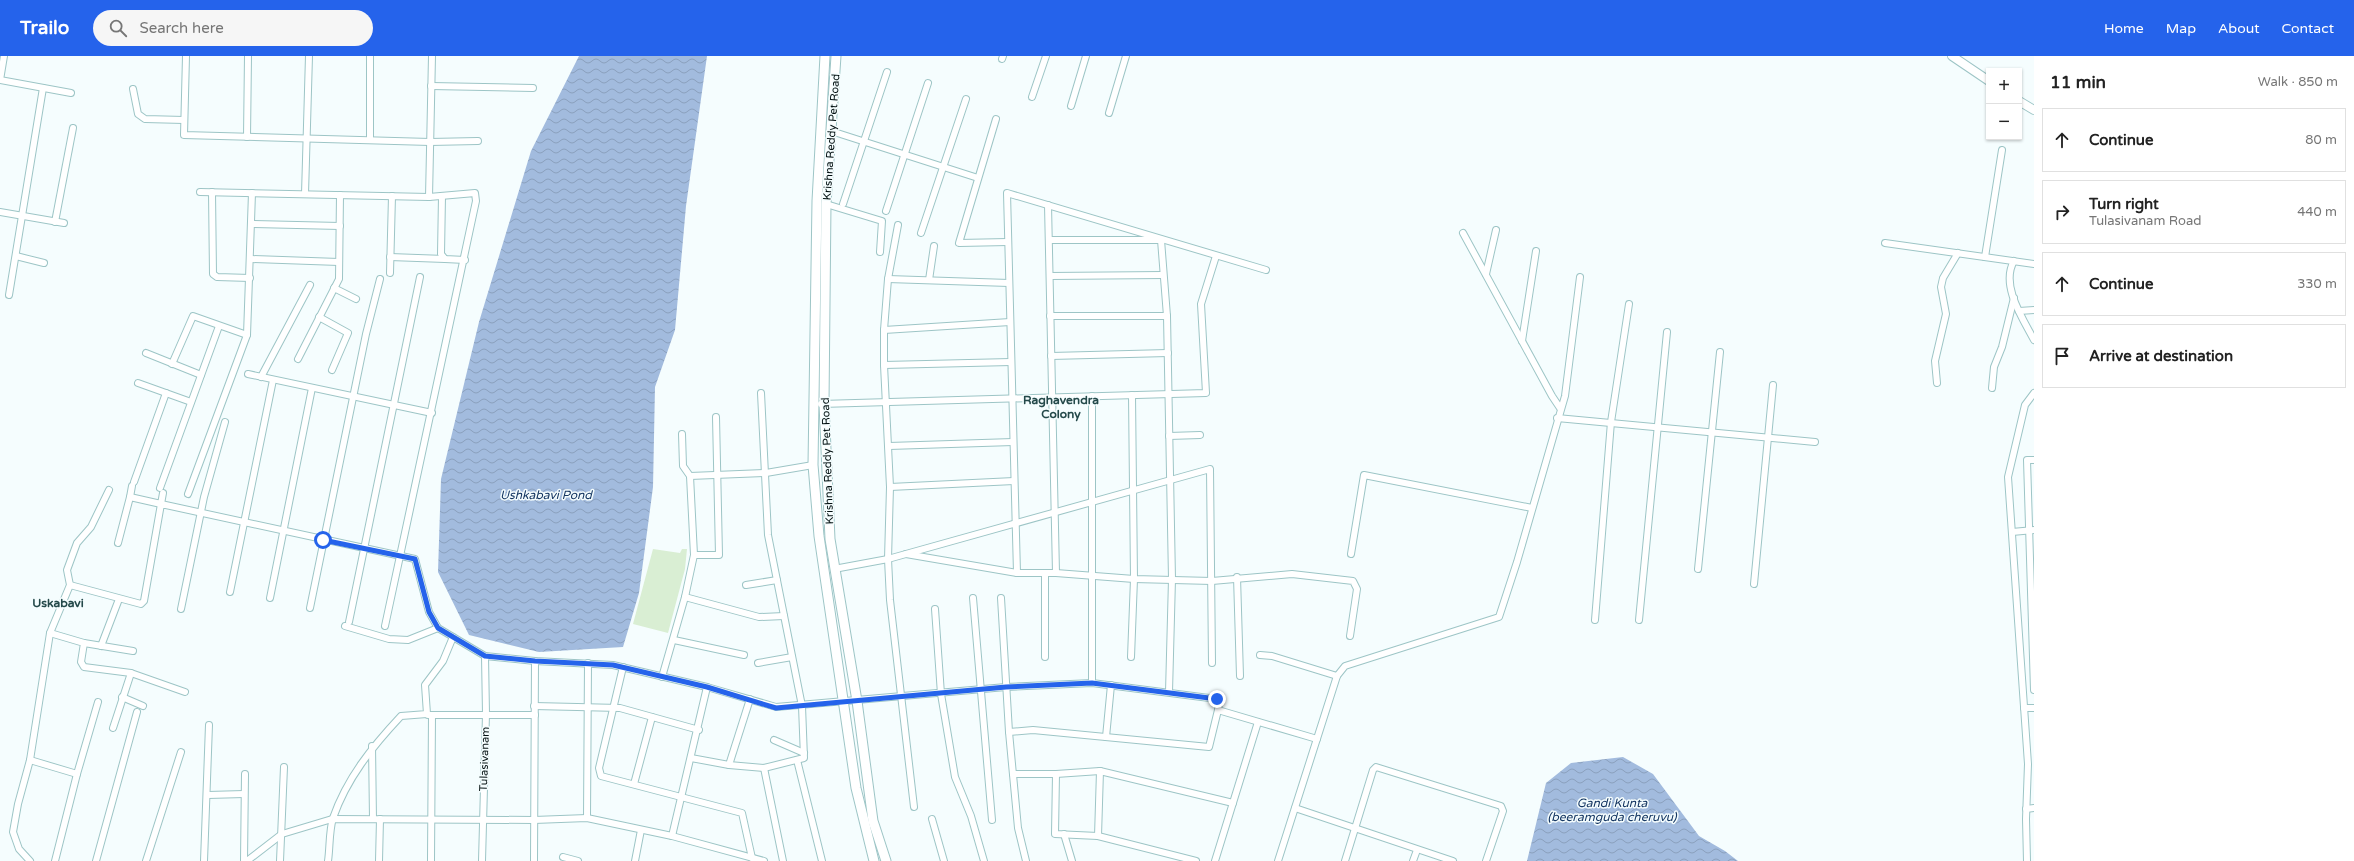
<!DOCTYPE html>
<meta charset="utf-8">
<style>
:root{--surface:#fff;--page:#f6f6f6;--text:#222;--muted:#767676;--line:#e0e0e0;--accent:#2563eb}
body{margin:0;font-family:"Varela Round",sans-serif;background:var(--page);color:var(--text)}
.controls{position:absolute;right:12px;top:12px;display:grid;overflow:hidden;border-radius:0px;box-shadow:0 1px 3px #0004}
.controls button{width:36px;height:36px;display:grid;place-items:center;padding:0;border:0;border-bottom:1px solid var(--line);background:var(--surface);color:var(--text);font:20px sans-serif}
.stop{position:absolute;width:12px;height:12px;margin:-9px;border:3px solid #2563eb;border-radius:50%;background:#fff}
.stop.end{background:#2563eb;border-color:#fff;box-shadow:0 1px 4px #0008}
.list{margin:0;padding:0;list-style:none}
h2{display:flex;justify-content:space-between;align-items:center;height:52px;margin:0;padding:0 16px;font-size:17px}
h2 small{font-size:13px;font-weight:400;color:var(--muted)}
.list li{display:grid;grid-template-columns:26px 1fr auto;gap:12px;align-items:center;box-sizing:border-box;height:64px;margin:0 8px 8px;padding:0 8px;border:1px solid var(--line);border-radius:0px}
.list b{display:block;font-size:15px;white-space:nowrap}
.list p{margin:0;font-size:13px;white-space:nowrap;color:var(--muted)}
.list em{font-size:13px;font-style:normal;color:var(--muted)}
.icon{flex:none;width:22px;height:22px;fill:none;stroke:currentColor;stroke-width:2;stroke-linecap:round;stroke-linejoin:round}
.map{position:relative;flex:none;width:2034px;height:805px;overflow:hidden}
header{display:flex;align-items:center;gap:24px;box-sizing:border-box;height:56px;padding:0 20px;background:var(--accent);color:#fff}
header strong{font-size:19px}
nav{display:flex;gap:22px;margin-inline-start:auto;font-size:14px}
.search{width:280px;height:36px;background:var(--page);display:flex;align-items:center;gap:10px;box-sizing:border-box;padding:0 14px;border-radius:22px;color:var(--muted);font-size:15px}
main{display:flex}
aside{flex:1;background:var(--surface)}
.map>svg:first-child{display:block}
</style>
<header>
<strong>Trailo</strong>
<div class="search"><svg class="icon" aria-label="search" viewBox="0 0 24 24"><circle cx="10" cy="10" r="6"/><path d="M15 15l6 6"/></svg>Search here</div>
<nav><a>Home</a><a>Map</a><a>About</a><a>Contact</a></nav>
</header>
<main>
<div class="map">
<svg width="2034" height="805" viewBox="0 0 2034 805">
<defs>
<pattern id="water-waves" width="16" height="10" patternUnits="userSpaceOnUse"><rect width="16" height="10" fill="#a2bbde"/><path d="M0 5q4-4 8 0t8 0" fill="none" stroke="#8aa0bd"/></pattern>
</defs>
<rect width="100%" height="100%" fill="#f5fdfe"/>
<!-- park -->
<polygon fill="#d9eed3" points="653,493 680,497 682,493 687,493 685,513 668,577 633,568"/>
<!-- water -->
<g fill="url(#water-waves)">
<polygon points="579,0 707,0 686,150 675,274 655,331 653,431 639,537 623,591 539,596 469,579 438,516 441,423 479,266 531,95"/>
<polygon points="1623,701 1653,718 1699,780 1725,795 1738,805 1527,805 1546,727 1571,707"/>
</g>
<g fill="none" stroke-linecap="round" stroke-linejoin="round">
<defs>
<g id="minor">
<polyline points="186,0 184,79 430,86 478,85"/>
<polyline points="1002,3 1003,0"/>
<polyline points="0,24 71,37"/>
<polyline points="0,24 4,0"/>
<polyline points="431,30 533,32"/>
<polyline points="133,33 138,58 145,63 184,64"/>
<polyline points="1032,41 1046,0"/>
<polyline points="1071,50 1086,0"/>
<polyline points="1109,57 1126,0"/>
<polyline points="996,63 959,187 1008,186"/>
<polyline points="831,75 978,122"/>
<polyline points="247,81 248,0"/>
<polyline points="370,84 370,0"/>
<polyline points="200,136 429,141 475,137 476,145 385,570"/>
<polyline points="212,136 213,218 217,221 250,222"/>
<polyline points="305,138 309,0"/>
<polyline points="442,140 441,198 445,203 465,204"/>
<polyline points="429,141 432,0"/>
<polyline points="826,148 882,165 880,196"/>
<polyline points="843,148 887,16"/>
<polyline points="1048,149 1056,517"/>
<polyline points="886,155 928,27"/>
<polyline points="0,156 64,167"/>
<polyline points="55,166 73,72"/>
<polyline points="252,168 340,170"/>
<polyline points="898,169 888,223 884,274 884,309 890,431 888,503 890,544 914,751"/>
<polyline points="921,177 966,43"/>
<polyline points="1463,177 1552,340 1560,352"/>
<polyline points="1049,184 1161,184 1167,260 1172,523 1169,636"/>
<polyline points="1885,187 2034,208"/>
<polyline points="16,200 44,207"/>
<polyline points="390,201 445,203"/>
<polyline points="1985,201 2002,94"/>
<polyline points="251,203 339,206"/>
<path d="M2014 205C2000 229 2023 263 2034 284"/>
<polyline points="390,217 392,140"/>
<polyline points="1486,218 1496,174"/>
<polyline points="1050,220 1163,219"/>
<polyline points="888,223 1009,227"/>
<polyline points="929,224 934,190"/>
<polyline points="334,232 356,243"/>
<polyline points="9,239 43,32"/>
<polyline points="2019,255 2034,254"/>
<polyline points="1050,260 1167,260"/>
<polyline points="319,261 348,277 332,314"/>
<polyline points="884,274 1010,266"/>
<polyline points="1522,285 1536,195"/>
<polyline points="146,297 201,319"/>
<polyline points="1051,300 1168,297"/>
<polyline points="298,303 339,223 340,139"/>
<polyline points="172,308 193,260 247,279"/>
<polyline points="884,309 1011,306"/>
<polyline points="248,318 432,357"/>
<polyline points="261,321 310,229"/>
<polyline points="138,327 191,346"/>
<polyline points="1937,327 1935,305 1946,258 1941,231 1943,222 1958,197"/>
<polyline points="1992,332 1994,311 2002,291 2014,242"/>
<polyline points="1092,340 1092,627"/>
<polyline points="821,348 1206,337 1201,248 1216,200"/>
<polyline points="1557,362 1815,386"/>
<polyline points="1169,380 1200,379"/>
<polyline points="889,390 1013,386"/>
<polyline points="2034,404 2027,404 2034,634"/>
<polyline points="690,420 766,417 813,409"/>
<polyline points="134,426 166,337"/>
<polyline points="890,431 1014,425"/>
<polyline points="160,432 219,270"/>
<polyline points="188,438 247,279 252,137"/>
<polyline points="130,441 132,430"/>
<polyline points="2012,476 2034,474"/>
<polyline points="118,487 130,441 161,448 163,437"/>
<polyline points="906,498 1017,517 1056,517 1134,523 1212,525 1292,518 1353,525 1357,533 1350,580"/>
<polyline points="1351,498 1364,419 1532,452"/>
<polyline points="694,499 719,499 716,361"/>
<polyline points="834,513 888,503 1210,413 1212,607"/>
<polyline points="1698,513 1720,296"/>
<polyline points="1017,517 1007,137 1266,214"/>
<polyline points="1045,517 1045,601"/>
<polyline points="1237,521 1240,620"/>
<polyline points="1754,528 1773,329"/>
<polyline points="70,529 141,548 144,545 161,448 415,503 429,556 438,572 485,600 535,605 613,609 707,631 776,651 1006,631 1092,627 1217,643 1219,646 1218,654 1317,683"/>
<polyline points="746,529 777,524"/>
<polyline points="230,536 273,324"/>
<polyline points="685,541 759,561 784,560"/>
<polyline points="270,542 312,332"/>
<polyline points="973,542 992,764"/>
<polyline points="1001,542 1009,676 1018,772 1026,805"/>
<polyline points="310,552 366,278 380,223"/>
<polyline points="181,553 204,441 225,366"/>
<polyline points="935,553 941,638 955,721 971,760 984,805"/>
<polyline points="1595,564 1611,366 1629,248"/>
<polyline points="1639,564 1667,276"/>
<polyline points="349,566 420,221"/>
<polyline points="345,570 389,583 408,584 438,572"/>
<polyline points="50,577 84,587 81,606 84,611 131,617 185,636"/>
<polyline points="674,584 744,599"/>
<polyline points="84,587 133,595"/>
<polyline points="101,590 119,543"/>
<polyline points="1260,599 1272,600 1337,620"/>
<polyline points="1131,601 1134,523 1132,339"/>
<polyline points="758,607 792,601"/>
<polyline points="623,611 599,712 601,720 742,757 752,802"/>
<polyline points="662,621 685,541 694,499 690,420 683,410 682,378"/>
<polyline points="122,641 143,650"/>
<polyline points="534,650 620,652 699,674"/>
<polyline points="2024,652 2034,652"/>
<polyline points="428,659 535,659"/>
<polyline points="113,672 131,617"/>
<polyline points="1009,676 1033,674 1209,691 1218,654"/>
<polyline points="1106,681 1111,629"/>
<polyline points="774,684 804,697"/>
<polyline points="372,690 373,763"/>
<polyline points="691,702 729,709 764,712 804,702 802,650 768,479 761,337"/>
<polyline points="30,704 77,718 98,646"/>
<polyline points="797,704 822,805"/>
<polyline points="729,709 750,643"/>
<polyline points="764,712 783,805"/>
<polyline points="1013,718 1056,718 1100,715 1233,747"/>
<polyline points="1056,718 1055,778 1098,780 1196,805"/>
<polyline points="634,728 652,661"/>
<polyline points="208,739 244,738"/>
<polyline points="1295,752 1453,805"/>
<polyline points="2026,753 2034,752"/>
<polyline points="587,762 588,607"/>
<polyline points="932,763 944,805"/>
<polyline points="1064,778 1072,805"/>
<polyline points="672,780 707,631"/>
<polyline points="1098,780 1100,715"/>
<polyline points="563,801 578,805"/>
<polyline points="30,805 19,793 13,776 18,748 30,704 50,577 70,529 67,514 77,487 91,471 109,434"/>
<polyline points="55,805 77,718"/>
<polyline points="96,805 137,656"/>
<polyline points="146,805 181,696"/>
<polyline points="204,805 209,669"/>
<polyline points="244,805 245,718"/>
<polyline points="247,805 282,778 332,763 534,764 587,762 672,780 764,805"/>
<polyline points="280,805 284,711"/>
<path d="M328 805C330 792 329 775 333 762 347 722 372 691 401 660L427 658 425 629 443 605 453 581"/>
<polyline points="379,805 380,763"/>
<polyline points="431,805 432,659"/>
<polyline points="482,805 486,658 485,600"/>
<polyline points="534,805 535,605"/>
<polyline points="635,805 641,774"/>
<polyline points="1215,805 1258,666"/>
<polyline points="1278,805 1337,620 1345,610 1499,561 1517,506 1565,340 1580,221"/>
<polyline points="1345,805 1373,714 1376,711 1501,750 1503,755 1486,805"/>
<polyline points="1413,805 1417,794"/>
<polyline points="2027,805 2026,763 2028,708 2008,421 2025,349 2034,337"/>
</g>
<g id="tertiary">
<polyline points="1952,0 1989,25"/>
<polyline points="2019,45 2034,54"/>
</g>
<g id="secondary">
<polyline points="825,0 817,145 813,409 819,480 856,732 874,805"/>
<polyline points="836,0 826,148 824,348 830,483 857,645 873,765 886,805"/>
</g>
</defs>
<!-- minor casing -->
<use href="#minor" stroke="#9dc5c6" stroke-width="8"/>
<!-- tertiary casing -->
<use href="#tertiary" stroke="#9dc5c6" stroke-width="10"/>
<!-- secondary casing -->
<use href="#secondary" stroke="#9dc5c6" stroke-width="11"/>
<!-- minor -->
<use href="#minor" stroke="#fff" stroke-width="6"/>
<!-- tertiary -->
<use href="#tertiary" stroke="#fff" stroke-width="8"/>
<!-- secondary -->
<use href="#secondary" stroke="#fff" stroke-width="9"/>
</g>
<g fill="none" stroke-linecap="round" stroke-linejoin="round">
<!-- route -->
<polyline stroke="#2563eb" stroke-width="5" points="323,484 415,503 429,556 438,572 485,600 535,605 613,609 707,631 776,652 1006,631 1092,627 1217,643"/>
</g>
<g text-anchor="middle" stroke-width="3" stroke-linejoin="round" paint-order="stroke">
<!-- street labels -->
<g font-size="11" fill="#020f10" stroke="#f5fdfe">
<text transform="translate(831 81) rotate(-86)" y="4">Krishna Reddy Pet Road</text>
<text transform="translate(827 405) rotate(-92)" y="4">Krishna Reddy Pet Road</text>
<text transform="translate(484 703) rotate(-88)" y="4">Tulasivanam</text>
</g>
<!-- neighbourhood labels -->
<g font-size="12" font-weight="bold" fill="#24494a" stroke="#f5fdfe">
<text x="1061" y="348">Raghavendra<tspan x="1061" dy="14">Colony</tspan></text>
<text x="58" y="551">Uskabavi</text>
</g>
<!-- water labels -->
<g font-size="12" font-style="italic" fill="#143662" stroke="#f5fdfe">
<text x="546" y="443">Ushkabavi Pond</text>
<text x="1612" y="751">Gandi Kunta<tspan x="1612" dy="14">(beeramguda cheruvu)</tspan></text>
</g>
</g>
</svg>
<div class="controls">
<button>+</button>
<button>−</button>
</div>
<div class="stop" style="left:323px;top:484px"></div>
<div class="stop end" style="left:1217px;top:643px"></div>
</div>
<aside>
<h2>11 min<small>Walk · 850 m</small></h2>
<ul class="list">
<li><svg class="icon" aria-label="ahead" viewBox="0 0 24 24"><path d="M12 20V5M6 11l6-6 6 6"/></svg><div><b>Continue</b></div><em>80 m</em></li>
<li><svg class="icon" aria-label="right" viewBox="0 0 24 24"><path d="M7 20v-9h11M14 6l5 5-5 5"/></svg><div><b>Turn right</b><p>Tulasivanam Road</p></div><em>440 m</em></li>
<li><svg class="icon" aria-label="ahead" viewBox="0 0 24 24"><path d="M12 20V5M6 11l6-6 6 6"/></svg><div><b>Continue</b></div><em>330 m</em></li>
<li><svg class="icon" aria-label="arrive" viewBox="0 0 24 24"><path d="M6 21V4h12l-3 4 3 4H6"/></svg><div><b>Arrive at destination</b></div></li>
</ul>
</aside>
</main>
